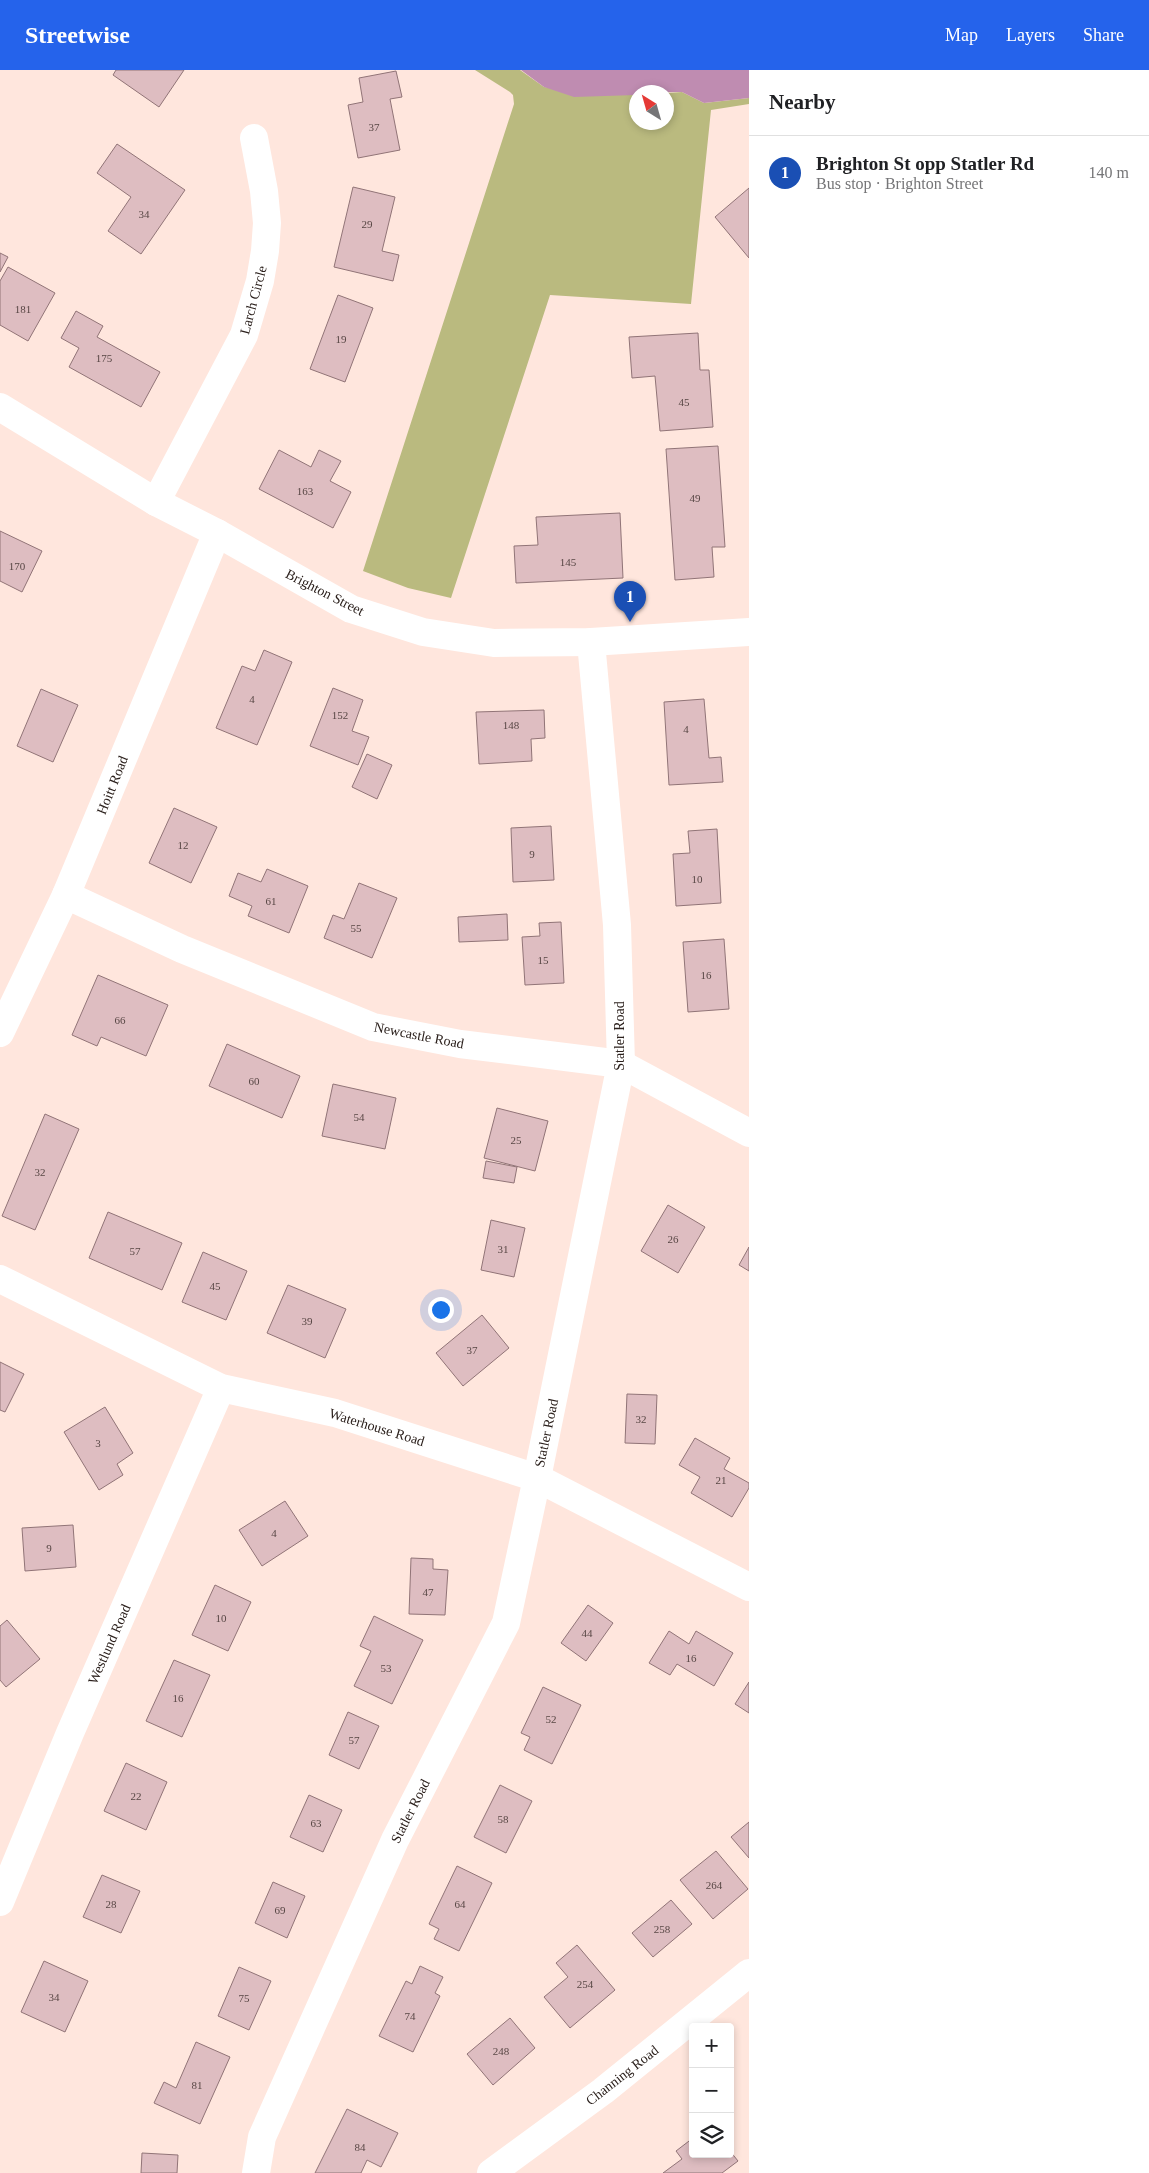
<!DOCTYPE html>
<meta charset="utf-8">
<style>
:root{--surface:#fff;--page:#f6f6f6;--text:#202124;--muted:#757577;--line:#e0e0e0;--accent:#2563eb}
body{margin:0;font-family:Georgia,serif;background:var(--page);color:var(--text)}
.controls{position:absolute;right:15px;bottom:15px;display:grid;overflow:hidden;border-radius:5px;box-shadow:0 2px 8px #0003}
.controls button{width:45px;height:45px;display:grid;place-items:center;padding:0;border:0;border-bottom:1px solid var(--line);background:var(--surface);color:var(--text);font:25px sans-serif}
.compass{position:absolute;left:629px;top:15px;width:45px;height:45px;border-radius:50%;background:var(--surface);box-shadow:0 2px 8px #0003;rotate:323deg}
.you{position:absolute;left:440px;top:1239px;width:18px;height:18px;margin:-12px;border:4px solid #fff;border-radius:50%;background:#1a73e8;box-shadow:0 0 0 8px #1a73e833}
.badge{display:grid;place-items:center;width:32px;height:32px;border-radius:50%;background:var(--accent);color:#fff;font-size:16px;font-weight:700}
.pin{position:absolute;translate:-50% -41px;filter:drop-shadow(0 1px 2px #0008)}
.pin::after{content:'';position:absolute;top:26px;width:18px;height:15px;background:inherit;clip-path:polygon(0 0,100% 0,50% 100%)}
.list{margin:0;padding:0;list-style:none}
h2{display:flex;justify-content:space-between;align-items:center;height:65px;margin:0;padding:0 20px;font-size:21px}
h2 small{font-size:16px;font-weight:400;color:var(--muted)}
.list li{display:grid;grid-template-columns:32px 1fr auto;gap:15px;align-items:center;box-sizing:border-box;height:75px;padding:0 20px;border-top:1px solid var(--line)}
.list b{display:block;font-size:19px;white-space:nowrap}
.list p{margin:0;font-size:16px;white-space:nowrap;color:var(--muted)}
.list em{font-size:16px;font-style:normal;color:var(--muted)}
.icon{flex:none;width:28px;height:28px;fill:none;stroke:currentColor;stroke-width:2;stroke-linecap:round;stroke-linejoin:round}
.map{position:relative;flex:none;width:749px;height:2103px;overflow:hidden}
header{display:flex;align-items:center;gap:30px;box-sizing:border-box;height:70px;padding:0 25px;background:var(--accent);color:#fff}
header strong{font-size:24px}
nav{display:flex;gap:28px;margin-inline-start:auto;font-size:18px}
main{display:flex}
aside{flex:1;background:var(--surface)}
.map>svg:first-child{display:block}
</style>
<header>
<strong>Streetwise</strong>
<nav><a>Map</a><a>Layers</a><a>Share</a></nav>
</header>
<main>
<div class="map">
<svg width="749" height="2103" viewBox="0 0 749 2103">
<rect width="100%" height="100%" fill="#ffe6dd"/>
<!-- forest -->
<polygon fill="#baba7f" points="475,0 520,0 544,17 614,25 636,25 636,52 666,52 667,23 682,22 704,33 749,28 749,34 711,40 691,234 550,225 451,528 408,518 363,501 514,34 513,25 510,22"/>
<!-- water -->
<polygon fill="#bf8cb1" points="521,0 749,0 749,28 704,33 682,22 636,22 636,25 574,27 544,17"/>
<!-- building -->
<g fill="#debdc1" stroke="#917477">
<polygon points="116,0 184,0 159,37 113,5"/>
<polygon points="396,1 402,27 390,29 400,80 358,88 348,35 363,32 359,8"/>
<polygon points="117,74 185,120 141,184 108,161 131,127 97,103"/>
<polygon points="353,117 395,127 382,181 399,185 393,211 334,197"/>
<polygon points="749,118 749,188 715,147"/>
<polygon points="0,183 8,187 0,202"/>
<polygon points="8,197 55,223 28,271 0,255 0,211"/>
<polygon points="338,225 373,238 345,312 310,299"/>
<polygon points="76,241 103,256 97,267 160,302 141,337 69,297 79,278 61,268"/>
<polygon points="698,263 700,300 709,300 713,357 660,361 655,306 632,308 629,267"/>
<polygon points="718,376 725,477 712,477 714,507 675,510 666,379"/>
<polygon points="279,380 311,397 319,380 341,391 330,411 351,422 333,458 259,419"/>
<polygon points="620,443 623,508 516,513 514,476 538,475 536,447"/>
<polygon points="0,461 42,481 22,522 0,511"/>
<polygon points="264,580 292,592 257,675 216,658 242,596 255,601"/>
<polygon points="333,618 363,630 352,661 369,667 358,695 310,676"/>
<polygon points="41,619 78,635 53,692 17,676"/>
<polygon points="704,629 709,688 721,687 723,712 669,715 664,632"/>
<polygon points="544,640 545,668 531,669 532,691 479,694 476,642"/>
<polygon points="367,684 392,695 377,729 352,717"/>
<polygon points="174,738 217,757 191,813 149,793"/>
<polygon points="551,756 554,810 513,812 511,758"/>
<polygon points="717,759 721,833 676,836 673,784 690,783 688,761"/>
<polygon points="267,799 308,816 289,863 248,846 252,836 229,826 238,803 261,812"/>
<polygon points="359,813 397,828 372,888 324,868 333,845 344,849"/>
<polygon points="507,844 508,870 459,872 458,847"/>
<polygon points="561,852 564,913 525,915 522,867 540,866 539,853"/>
<polygon points="724,869 729,939 688,942 683,872"/>
<polygon points="98,905 168,935 146,986 101,967 97,976 72,965"/>
<polygon points="227,974 300,1006 282,1048 209,1016"/>
<polygon points="333,1014 396,1028 385,1079 322,1066"/>
<polygon points="497,1038 548,1051 535,1101 484,1088"/>
<polygon points="45,1044 79,1059 35,1160 2,1146"/>
<polygon points="486,1091 517,1097 514,1113 483,1108"/>
<polygon points="668,1135 705,1157 678,1203 641,1181"/>
<polygon points="108,1142 182,1173 162,1220 89,1188"/>
<polygon points="491,1150 525,1158 514,1207 481,1200"/>
<polygon points="749,1177 749,1201 739,1195"/>
<polygon points="203,1182 247,1201 226,1250 182,1232"/>
<polygon points="288,1215 346,1239 325,1288 267,1263"/>
<polygon points="482,1245 509,1278 463,1316 436,1283"/>
<polygon points="0,1292 24,1304 5,1342 0,1340"/>
<polygon points="627,1324 657,1325 655,1374 625,1373"/>
<polygon points="105,1337 133,1383 117,1394 123,1405 99,1420 64,1362"/>
<polygon points="695,1368 730,1388 724,1399 749,1413 749,1418 732,1447 691,1423 700,1407 679,1395"/>
<polygon points="285,1431 308,1466 262,1496 239,1460"/>
<polygon points="73,1455 76,1497 25,1501 22,1458"/>
<polygon points="411,1488 433,1489 433,1499 448,1500 445,1545 409,1544"/>
<polygon points="215,1515 251,1532 228,1581 192,1565"/>
<polygon points="588,1535 613,1553 586,1591 561,1573"/>
<polygon points="374,1546 423,1570 392,1634 354,1616 371,1581 360,1576"/>
<polygon points="7,1550 40,1589 6,1617 0,1610 0,1556"/>
<polygon points="669,1561 689,1574 696,1561 733,1583 714,1616 677,1594 670,1605 649,1593"/>
<polygon points="174,1590 210,1605 182,1667 146,1651"/>
<polygon points="749,1612 749,1643 735,1634"/>
<polygon points="543,1617 581,1635 552,1694 524,1680 530,1667 521,1663"/>
<polygon points="348,1642 379,1656 359,1699 329,1685"/>
<polygon points="126,1693 167,1712 146,1760 104,1741"/>
<polygon points="500,1715 532,1731 506,1783 474,1767"/>
<polygon points="309,1725 342,1740 323,1782 290,1767"/>
<polygon points="749,1752 749,1788 731,1767"/>
<polygon points="716,1781 748,1819 713,1849 680,1810"/>
<polygon points="457,1796 492,1813 459,1881 434,1869 439,1859 429,1854"/>
<polygon points="102,1805 140,1821 121,1863 83,1847"/>
<polygon points="273,1812 305,1826 287,1868 255,1853"/>
<polygon points="671,1830 692,1854 653,1887 632,1863"/>
<polygon points="577,1875 615,1920 570,1958 544,1927 568,1907 556,1893"/>
<polygon points="44,1891 88,1911 65,1962 21,1942"/>
<polygon points="420,1896 443,1907 435,1923 440,1926 413,1982 379,1966 406,1911 412,1914"/>
<polygon points="239,1897 271,1911 249,1960 218,1946"/>
<polygon points="510,1948 535,1978 493,2015 467,1984"/>
<polygon points="196,1972 230,1987 200,2054 154,2033 164,2012 176,2018"/>
<polygon points="347,2039 398,2063 381,2097 367,2090 361,2103 315,2103"/>
<polygon points="693,2068 693,2084 730,2084 730,2081 738,2091 722,2103 663,2103 682,2089 676,2081"/>
<polygon points="142,2083 178,2085 177,2103 141,2103"/>
</g>
<g fill="none" stroke-linecap="round" stroke-linejoin="round">
<!-- minor -->
<g stroke="#fff" stroke-width="28">
<polyline points="156,432 244,265 260,211 265,181 267,153 264,121 254,68"/>
<polyline points="66,825 182,879 373,957 460,974 621,994 749,1063"/>
<polyline points="0,963 66,825 217,463"/>
<polyline points="0,1209 221,1318 335,1343 537,1408 749,1517"/>
<polyline points="0,1832 70,1663 221,1318"/>
<polyline points="256,2103 262,2067 395,1770 506,1553 537,1408 621,994 617,855 591,572"/>
<polyline points="491,2103 603,2021 749,1903"/>
</g>
<!-- major -->
<polyline stroke="#fff" stroke-width="28" points="0,337 156,432 217,463 351,539 423,562 494,573 591,572 749,562"/>
</g>
<g text-anchor="middle" stroke-width="4" stroke-linejoin="round" paint-order="stroke">
<!-- number labels -->
<g font-size="11" fill="#584745">
<text x="374" y="61">37</text>
<text x="144" y="148">34</text>
<text x="367" y="158">29</text>
<text x="23" y="243">181</text>
<text x="341" y="273">19</text>
<text x="104" y="292">175</text>
<text x="684" y="336">45</text>
<text x="305" y="425">163</text>
<text x="695" y="432">49</text>
<text x="568" y="496">145</text>
<text x="17" y="500">170</text>
<text x="252" y="633">4</text>
<text x="340" y="649">152</text>
<text x="511" y="659">148</text>
<text x="686" y="663">4</text>
<text x="183" y="779">12</text>
<text x="532" y="788">9</text>
<text x="697" y="813">10</text>
<text x="271" y="835">61</text>
<text x="356" y="862">55</text>
<text x="543" y="894">15</text>
<text x="706" y="909">16</text>
<text x="120" y="954">66</text>
<text x="254" y="1015">60</text>
<text x="359" y="1051">54</text>
<text x="516" y="1074">25</text>
<text x="40" y="1106">32</text>
<text x="673" y="1173">26</text>
<text x="503" y="1183">31</text>
<text x="135" y="1185">57</text>
<text x="215" y="1220">45</text>
<text x="307" y="1255">39</text>
<text x="472" y="1284">37</text>
<text x="641" y="1353">32</text>
<text x="98" y="1377">3</text>
<text x="721" y="1414">21</text>
<text x="274" y="1467">4</text>
<text x="49" y="1482">9</text>
<text x="428" y="1526">47</text>
<text x="221" y="1552">10</text>
<text x="587" y="1567">44</text>
<text x="691" y="1592">16</text>
<text x="386" y="1602">53</text>
<text x="178" y="1632">16</text>
<text x="551" y="1653">52</text>
<text x="354" y="1674">57</text>
<text x="136" y="1730">22</text>
<text x="503" y="1753">58</text>
<text x="316" y="1757">63</text>
<text x="714" y="1819">264</text>
<text x="111" y="1838">28</text>
<text x="460" y="1838">64</text>
<text x="280" y="1844">69</text>
<text x="662" y="1863">258</text>
<text x="585" y="1918">254</text>
<text x="54" y="1931">34</text>
<text x="244" y="1932">75</text>
<text x="410" y="1950">74</text>
<text x="501" y="1985">248</text>
<text x="197" y="2019">81</text>
<text x="360" y="2081">84</text>
</g>
<!-- street labels -->
<g font-size="14" fill="#2b201c" stroke="#fff">
<text transform="translate(253 230) rotate(-75)" y="5">Larch Circle</text>
<text transform="translate(325 522) rotate(27)" y="5">Brighton Street</text>
<text transform="translate(112 715) rotate(-68)" y="5">Hoitt Road</text>
<text transform="translate(419 965) rotate(11)" y="5">Newcastle Road</text>
<text transform="translate(619 966) rotate(-90)" y="5">Statler Road</text>
<text transform="translate(377 1357) rotate(17)" y="5">Waterhouse Road</text>
<text transform="translate(546 1363) rotate(-78)" y="5">Statler Road</text>
<text transform="translate(109 1574) rotate(-66)" y="5">Westlund Road</text>
<text transform="translate(410 1741) rotate(-63)" y="5">Statler Road</text>
<text transform="translate(622 2005) rotate(-38)" y="5">Channing Road</text>
</g>
</g>
</svg>
<div class="controls">
<button>+</button>
<button>−</button>
<button><svg class="icon" aria-label="layers" viewBox="0 0 24 24"><path d="M12 4l9 5-9 5-9-5zM3 14l9 5 9-5"/></svg></button>
</div>
<svg class="compass" viewBox="-18 -18 36 36"><path d="M0-13l5 13h-10z" fill="#e53935"/><path d="M0 13l5-13h-10z" fill="#757577"/></svg>
<div class="you"></div>
<div class="pin badge" style="left:630px;top:552px;background:#1a4fb4">1</div>
</div>
<aside>
<h2>Nearby<small></small></h2>
<ul class="list">
<li><span class="badge" style="background:#1a4fb4">1</span><div><b>Brighton St opp Statler Rd</b><p>Bus stop · Brighton Street</p></div><em>140 m</em></li>
</ul>
</aside>
</main>
